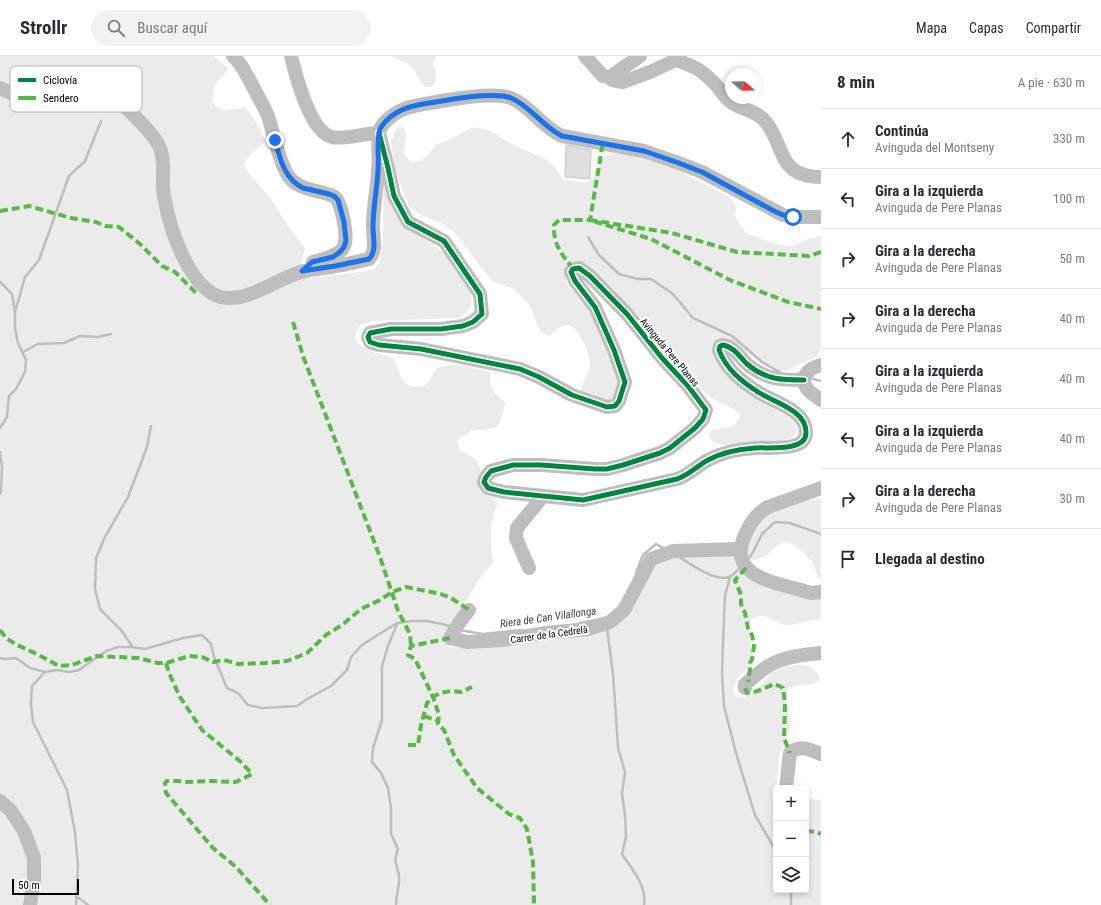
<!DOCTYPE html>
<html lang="es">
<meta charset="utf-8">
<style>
:root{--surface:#fff;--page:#f2f2f3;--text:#2b2b33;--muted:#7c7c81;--line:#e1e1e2}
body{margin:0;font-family:"Roboto Condensed",sans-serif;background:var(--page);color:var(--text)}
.controls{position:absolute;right:12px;bottom:12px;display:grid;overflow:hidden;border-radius:4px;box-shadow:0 2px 6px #0003}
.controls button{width:36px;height:36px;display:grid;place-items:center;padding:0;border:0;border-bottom:1px solid var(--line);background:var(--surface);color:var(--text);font:20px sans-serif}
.compass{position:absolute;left:725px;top:12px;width:36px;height:36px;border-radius:50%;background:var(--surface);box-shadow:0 2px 6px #0003;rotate:110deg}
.scale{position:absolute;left:12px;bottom:10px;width:67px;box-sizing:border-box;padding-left:4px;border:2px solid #000;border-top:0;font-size:11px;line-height:14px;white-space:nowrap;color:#000;-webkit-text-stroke:3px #fff;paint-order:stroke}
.stop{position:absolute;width:12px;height:12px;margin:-9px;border:3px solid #1a73e8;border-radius:50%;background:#fff}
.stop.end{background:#1a73e8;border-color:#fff;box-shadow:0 1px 4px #0008}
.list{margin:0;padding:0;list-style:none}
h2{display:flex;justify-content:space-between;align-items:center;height:52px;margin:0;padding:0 16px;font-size:17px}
h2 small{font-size:13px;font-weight:400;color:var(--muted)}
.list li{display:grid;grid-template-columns:26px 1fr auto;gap:12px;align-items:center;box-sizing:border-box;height:60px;padding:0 16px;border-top:1px solid var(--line)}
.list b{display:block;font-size:15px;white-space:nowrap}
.list p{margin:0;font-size:13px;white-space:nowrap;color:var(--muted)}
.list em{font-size:13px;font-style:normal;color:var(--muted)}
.icon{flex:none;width:22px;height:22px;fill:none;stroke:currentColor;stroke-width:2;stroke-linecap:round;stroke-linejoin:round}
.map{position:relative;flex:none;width:821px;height:849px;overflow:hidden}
header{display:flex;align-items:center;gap:24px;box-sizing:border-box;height:56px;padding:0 20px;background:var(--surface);border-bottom:1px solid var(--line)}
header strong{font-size:19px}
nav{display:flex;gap:22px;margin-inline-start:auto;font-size:14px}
.search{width:280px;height:36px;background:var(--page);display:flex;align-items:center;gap:10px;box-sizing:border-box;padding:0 14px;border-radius:22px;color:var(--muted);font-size:15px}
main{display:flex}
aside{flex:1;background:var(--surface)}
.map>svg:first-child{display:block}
</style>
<header>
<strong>Strollr</strong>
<div class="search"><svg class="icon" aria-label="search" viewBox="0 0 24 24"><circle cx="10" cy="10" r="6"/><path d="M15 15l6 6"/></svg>Buscar aquí</div>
<nav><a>Mapa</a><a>Capas</a><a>Compartir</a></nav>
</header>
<main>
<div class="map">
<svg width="821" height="849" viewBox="0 0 821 849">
<rect width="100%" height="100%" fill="#fff"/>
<!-- green -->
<g fill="#ebebeb">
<path d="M0 0H214L228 12C225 20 221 20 217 26 210 35 211 52 223 54 230 55 238 52 245 52 255 60 259 73 265 84 259 94 248 97 244 109L247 115 271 143 288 170 305 192 301 208 310 222 367 215C371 214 375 213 378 209 386 198 382 140 384 122L415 176 444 197 469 232 471 238V252L459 262 372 265 359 270 356 276 355 283C363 296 379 297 393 302 402 317 399 335 425 330 429 325 433 316 438 312 447 305 481 313 490 316 490 321 490 327 491 331 493 337 501 341 505 346 504 356 502 364 496 372L472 375 458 383C455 401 471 395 478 406 482 412 480 418 481 425 483 435 492 439 498 447 489 463 490 488 493 506L478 525 447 578V590L457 592 525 584 612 569 626 562 654 506 672 498 733 496 740 511 742 519 775 530 821 541V563C810 564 800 568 789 569 776 571 768 552 750 564L749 585 753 599V606L749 612 738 621 733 633 735 640C755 646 761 624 775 615 779 612 785 611 790 610 803 607 815 609 820 623 809 633 802 625 788 633L786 640 790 668 789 675 779 701 774 763 776 768V834H806V744L809 743 821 744V849H0Z"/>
<path d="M392 0H436C431 12 441 18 432 31H425C418 24 416 14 408 8 404 5 398 4 393 2Z"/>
<path d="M403 71C404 73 405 75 406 77 407 85 399 100 411 105 424 109 430 94 438 88 442 86 446 85 449 84 461 79 467 70 480 72 493 73 501 83 512 88 525 95 539 98 551 107 556 111 560 119 564 124L585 127 593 123C596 115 598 104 607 100 632 86 703 128 728 140L733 145 736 151 735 158 737 165 746 177 773 187 786 190H793L805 184 821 180V290L818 300 785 315H778L764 309 734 286 719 309 728 321 791 363 796 369 797 376 793 381 780 385H750L727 389H720L712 385 708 379 712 374C725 371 735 375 740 359 732 349 721 348 710 341 702 335 697 327 691 320L582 207 576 205 568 207 565 221 566 228 590 253 620 327 615 342 609 345 581 338C580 326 588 322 590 311 592 302 580 277 573 271 571 270 569 269 567 269L560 271 549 280 542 277 538 271 531 251 525 244 513 233 492 225 454 176 441 167 421 159 409 151 394 110 391 84 397 72Z"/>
<path d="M821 442V522L818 521C815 517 816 514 814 509 813 505 799 492 794 489 790 487 786 487 782 486L765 500 753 505 746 502C746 498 745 493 746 489 753 459 793 445 821 442Z"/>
</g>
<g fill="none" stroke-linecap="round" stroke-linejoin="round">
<!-- stream -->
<g stroke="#bdbdbd" stroke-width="2.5">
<polyline points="588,181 599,199 619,218 638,223 651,223 673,238 693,262 732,280 762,306 781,317"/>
<polyline points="0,226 12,238 15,256 15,272 18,287 26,304 25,316 16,333 9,340 7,361 0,372"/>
<polyline points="15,256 25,221 39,204 69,120 85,105 101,65"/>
<polyline points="23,296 38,288 64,287 80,280 98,281 111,278"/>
<polyline points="810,322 821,325"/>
<polyline points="0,396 2,410 1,435 0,438"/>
<path d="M678 500C690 508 715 526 729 521 734 519 738 514 741 510"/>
<polyline points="747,504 752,498 762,478 775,466 790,467 821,478"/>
<polyline points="636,517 643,499 656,488 665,493"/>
<polyline points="730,521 725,540 724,560 722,617 724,650 736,697 755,759 776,795"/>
<polyline points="580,567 595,564"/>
<path d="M607 572 613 618 618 692 625 716 622 737 625 759 626 781 622 798C632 813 647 830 644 849"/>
<polyline points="459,574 483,578 521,574"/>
<polyline points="132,590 121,574 100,553 95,533 96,502 105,481 128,441 147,391 151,370"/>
<polyline points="0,602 4,603 16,602 30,612 45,616 57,614 69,616 79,614 106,595 118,591 132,591 145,593 183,582 202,579 211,588 214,601 227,632 238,637 248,649 262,652 297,650 309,642 331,630 347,614 351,601 362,589 397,567 412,565 427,565 446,569 451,571"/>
<polyline points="45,616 32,630 31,648 33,666 67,734 75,776 78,810 76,849"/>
<polyline points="77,841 88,849"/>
<path d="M396 849C396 839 400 829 399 821 398 807 392 809 398 793L391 778V752L388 732 381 717 372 706 373 692 382 664V610L388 590 397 568"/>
<polyline points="791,849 791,834"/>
</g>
</g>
<!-- building -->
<polygon fill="#dedede" stroke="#c6c6c6" points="566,89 591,94 590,123 565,121"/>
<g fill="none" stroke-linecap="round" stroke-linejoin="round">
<!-- minor -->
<g stroke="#bebebe" stroke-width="14">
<path d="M233 0C241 7 245 16 250 25 256 37 263 48 268 60 274 79 277 98 286 116 293 131 309 133 324 137 328 138 332 139 335 141 340 146 341 154 343 161 350 195 344 198 313 206"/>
<path d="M291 0C296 20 310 76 332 81 342 84 366 77 379 77"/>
<path d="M585 0 603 20 610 21 612 24 623 26 650 16 676 4C696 11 702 14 717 30 721 35 725 42 731 46 742 54 757 55 765 65 786 90 776 120 821 121"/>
<polyline points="610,21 640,0"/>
<path d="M0 32C11 37 24 44 36 46 62 50 96 27 118 45 129 54 156 80 160 92 166 107 161 125 164 140 169 170 190 240 227 242 254 243 276 223 301 216 310 213 321 213 331 211 344 209 356 206 369 203 377 195 373 182 373 171 373 152 377 133 378 114 380 102 377 90 379 78 379 73 383 68 386 65 402 49 420 49 442 45 459 42 494 36 511 42 529 49 542 71 562 80L644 95 676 106 702 116 783 159 793 161H821"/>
<path d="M379 77 388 112 394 140 408 166 444 185 480 238 482 258 473 266 463 270 441 273H391L370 277 368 281 370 286 379 289 421 293 520 313 539 321 572 339 607 351 615 350 619 345 625 326 614 294 595 251 575 225 571 216 573 213 579 212 590 220 627 258 662 302 688 330 706 354 703 363 695 372 670 392 660 397 623 409 607 413H595L541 409H513L491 415 486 421 484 426 488 432 504 436 583 444 677 423C689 419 697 410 708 404 721 397 740 393 755 392 767 391 806 396 806 377 807 354 773 346 758 336 741 325 726 313 719 294L720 290 723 289C734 291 740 301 747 308 766 324 781 324 804 324"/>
<path d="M821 309C811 311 799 320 806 331 809 337 816 340 821 344"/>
<path d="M821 432 768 451C757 457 750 467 745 479 726 521 775 526 804 535L811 537 821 536"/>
<polyline points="529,512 516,482 517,472 543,440"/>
<polyline points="469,554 459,567 450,582 467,586 502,584 546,577 588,573 610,566 624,554 651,503 673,495 740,493"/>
<path d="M745 632V628C753 622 761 614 770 609 785 600 804 599 821 597"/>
<path d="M786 732 790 697C801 688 809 694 821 698"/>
<polyline points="0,745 11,755 24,775 34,802 34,824 30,849"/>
</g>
<!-- quiet -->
<g stroke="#58b947" stroke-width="4" stroke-dasharray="8 4" stroke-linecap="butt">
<polyline points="0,155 29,150 71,162 96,166 105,170 119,171 140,188 162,210 175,216 196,237"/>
<polyline points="821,196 809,200 737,196 672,177 590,164 651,183 730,224 788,246 821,253"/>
<path d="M573 213C562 198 553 189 554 169L559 164H590L603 86"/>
<polyline points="293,266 303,300 380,501 398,555 410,578 411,590"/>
<polyline points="746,512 735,524 741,539 741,548 745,557 748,572 752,579 754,590 752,603 750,607 750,613 748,626"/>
<polyline points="0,574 6,582 17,589 37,598 59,610 72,609 97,600 138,602 158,607 166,607 189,600 202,601 213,606 224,604 238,608 265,607 287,605 307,597 326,579 342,569 361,553 380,544 392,536 406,531 441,538 451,542 469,554"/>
<polyline points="450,582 411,590 408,599 415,603 433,641 439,659 438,668 444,674 454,699 477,732 509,758 520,762 527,773 533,806 534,849"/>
<polyline points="166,607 169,617 180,641 202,674 241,706 252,718 236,726 212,725 184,726 178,725 167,725 165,727 166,737 213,792 236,811 270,849"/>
<path d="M745 632 747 637C756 637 766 631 775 628L783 632 785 647 784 682 790 697"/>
<polyline points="424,660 439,665"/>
<polyline points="408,689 418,689 421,669 427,647 433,641 440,637 451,635 461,636 472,631"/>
<polyline points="806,775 817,776 821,778"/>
</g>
<defs>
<path id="cycleway" d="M379 77 388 112 394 140 408 166 444 185 480 238 482 258 473 266 463 270 441 273H391L370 277 368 281 370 286 379 289 421 293 520 313 539 321 572 339 607 351 615 350 619 345 625 326 614 294 595 251 575 225 571 216 573 213 579 212 590 220 627 258 662 302 688 330 706 354 703 363 695 372 670 392 660 397 623 409 607 413H595L541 409H513L491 415 486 421 484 426 488 432 504 436 583 444 677 423C689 419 697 410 708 404 721 397 740 393 755 392 767 391 806 396 806 377 807 354 773 346 758 336 741 325 726 313 719 294L720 290 723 289C734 291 740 301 747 308 766 324 781 324 804 324"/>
</defs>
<!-- cycleway casing -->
<use href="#cycleway" stroke="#fff" stroke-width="8"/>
<!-- cycleway -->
<use href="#cycleway" stroke="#00873e" stroke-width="5"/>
</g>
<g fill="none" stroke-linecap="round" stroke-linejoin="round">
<!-- route -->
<path stroke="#1a73e8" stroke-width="5" d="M275 84C280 102 284 123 303 132L329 138 334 140 338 144 344 166 346 185 344 191 340 196 333 201 312 206 302 215 335 210 369 203C377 195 373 182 373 171 373 152 377 133 378 114 379 102 377 90 379 78 379 73 383 68 386 65 402 49 420 49 442 45 459 42 494 36 511 42 529 49 543 71 562 80L644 95 676 106 702 116 774 155 783 159 793 161"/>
</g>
<g text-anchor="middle" stroke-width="4" stroke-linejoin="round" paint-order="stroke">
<!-- street labels -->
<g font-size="10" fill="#000" stroke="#fff">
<text transform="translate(670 296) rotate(50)" y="4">Avinguda Pere Planas</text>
<text transform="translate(549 578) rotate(-8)" y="4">Carrer de la Cedrelà</text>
</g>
<!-- water labels -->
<g font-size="11" font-style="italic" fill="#424242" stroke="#fff">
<text transform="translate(548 561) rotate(-8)" y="4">Riera de Can Vilallonga</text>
</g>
</g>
<!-- legend -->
<rect x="10" y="10" width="132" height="46" rx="6" fill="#fff" stroke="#b2b2b2" stroke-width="1"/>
<rect x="18" y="22" width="18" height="4" fill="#00873e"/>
<rect x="18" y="40" width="18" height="4" fill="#58b947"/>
<g font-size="11" fill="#000">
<text x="43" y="28">Ciclovía</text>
<text x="43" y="46">Sendero</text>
</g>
</svg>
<div class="controls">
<button>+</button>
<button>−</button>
<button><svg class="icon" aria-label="layers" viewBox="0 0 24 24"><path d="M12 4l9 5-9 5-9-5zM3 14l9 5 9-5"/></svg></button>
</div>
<svg class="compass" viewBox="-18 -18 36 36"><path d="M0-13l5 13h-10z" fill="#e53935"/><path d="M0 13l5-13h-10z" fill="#7c7c81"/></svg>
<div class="scale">50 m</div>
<div class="stop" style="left:793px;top:161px"></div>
<div class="stop end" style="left:275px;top:84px"></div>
</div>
<aside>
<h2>8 min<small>A pie · 630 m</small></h2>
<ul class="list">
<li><svg class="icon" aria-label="ahead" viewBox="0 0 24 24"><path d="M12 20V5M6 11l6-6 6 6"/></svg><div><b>Continúa</b><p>Avinguda del Montseny</p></div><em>330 m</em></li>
<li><svg class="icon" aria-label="left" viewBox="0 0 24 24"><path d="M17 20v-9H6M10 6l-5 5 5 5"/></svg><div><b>Gira a la izquierda</b><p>Avinguda de Pere Planas</p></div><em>100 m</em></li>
<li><svg class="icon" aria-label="right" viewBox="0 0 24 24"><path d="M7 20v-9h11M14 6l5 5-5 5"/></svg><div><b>Gira a la derecha</b><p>Avinguda de Pere Planas</p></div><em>50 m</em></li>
<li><svg class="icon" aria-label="right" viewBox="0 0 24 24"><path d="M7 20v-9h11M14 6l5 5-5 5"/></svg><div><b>Gira a la derecha</b><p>Avinguda de Pere Planas</p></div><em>40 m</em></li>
<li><svg class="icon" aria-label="left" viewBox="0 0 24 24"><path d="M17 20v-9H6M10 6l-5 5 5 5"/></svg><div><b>Gira a la izquierda</b><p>Avinguda de Pere Planas</p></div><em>40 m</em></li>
<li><svg class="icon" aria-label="left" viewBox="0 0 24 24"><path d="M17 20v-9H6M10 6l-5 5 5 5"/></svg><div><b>Gira a la izquierda</b><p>Avinguda de Pere Planas</p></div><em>40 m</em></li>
<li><svg class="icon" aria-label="right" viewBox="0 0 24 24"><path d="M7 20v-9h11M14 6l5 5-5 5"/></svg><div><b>Gira a la derecha</b><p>Avinguda de Pere Planas</p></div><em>30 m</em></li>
<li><svg class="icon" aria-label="arrive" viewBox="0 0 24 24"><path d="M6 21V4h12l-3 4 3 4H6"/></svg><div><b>Llegada al destino</b></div></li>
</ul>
</aside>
</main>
